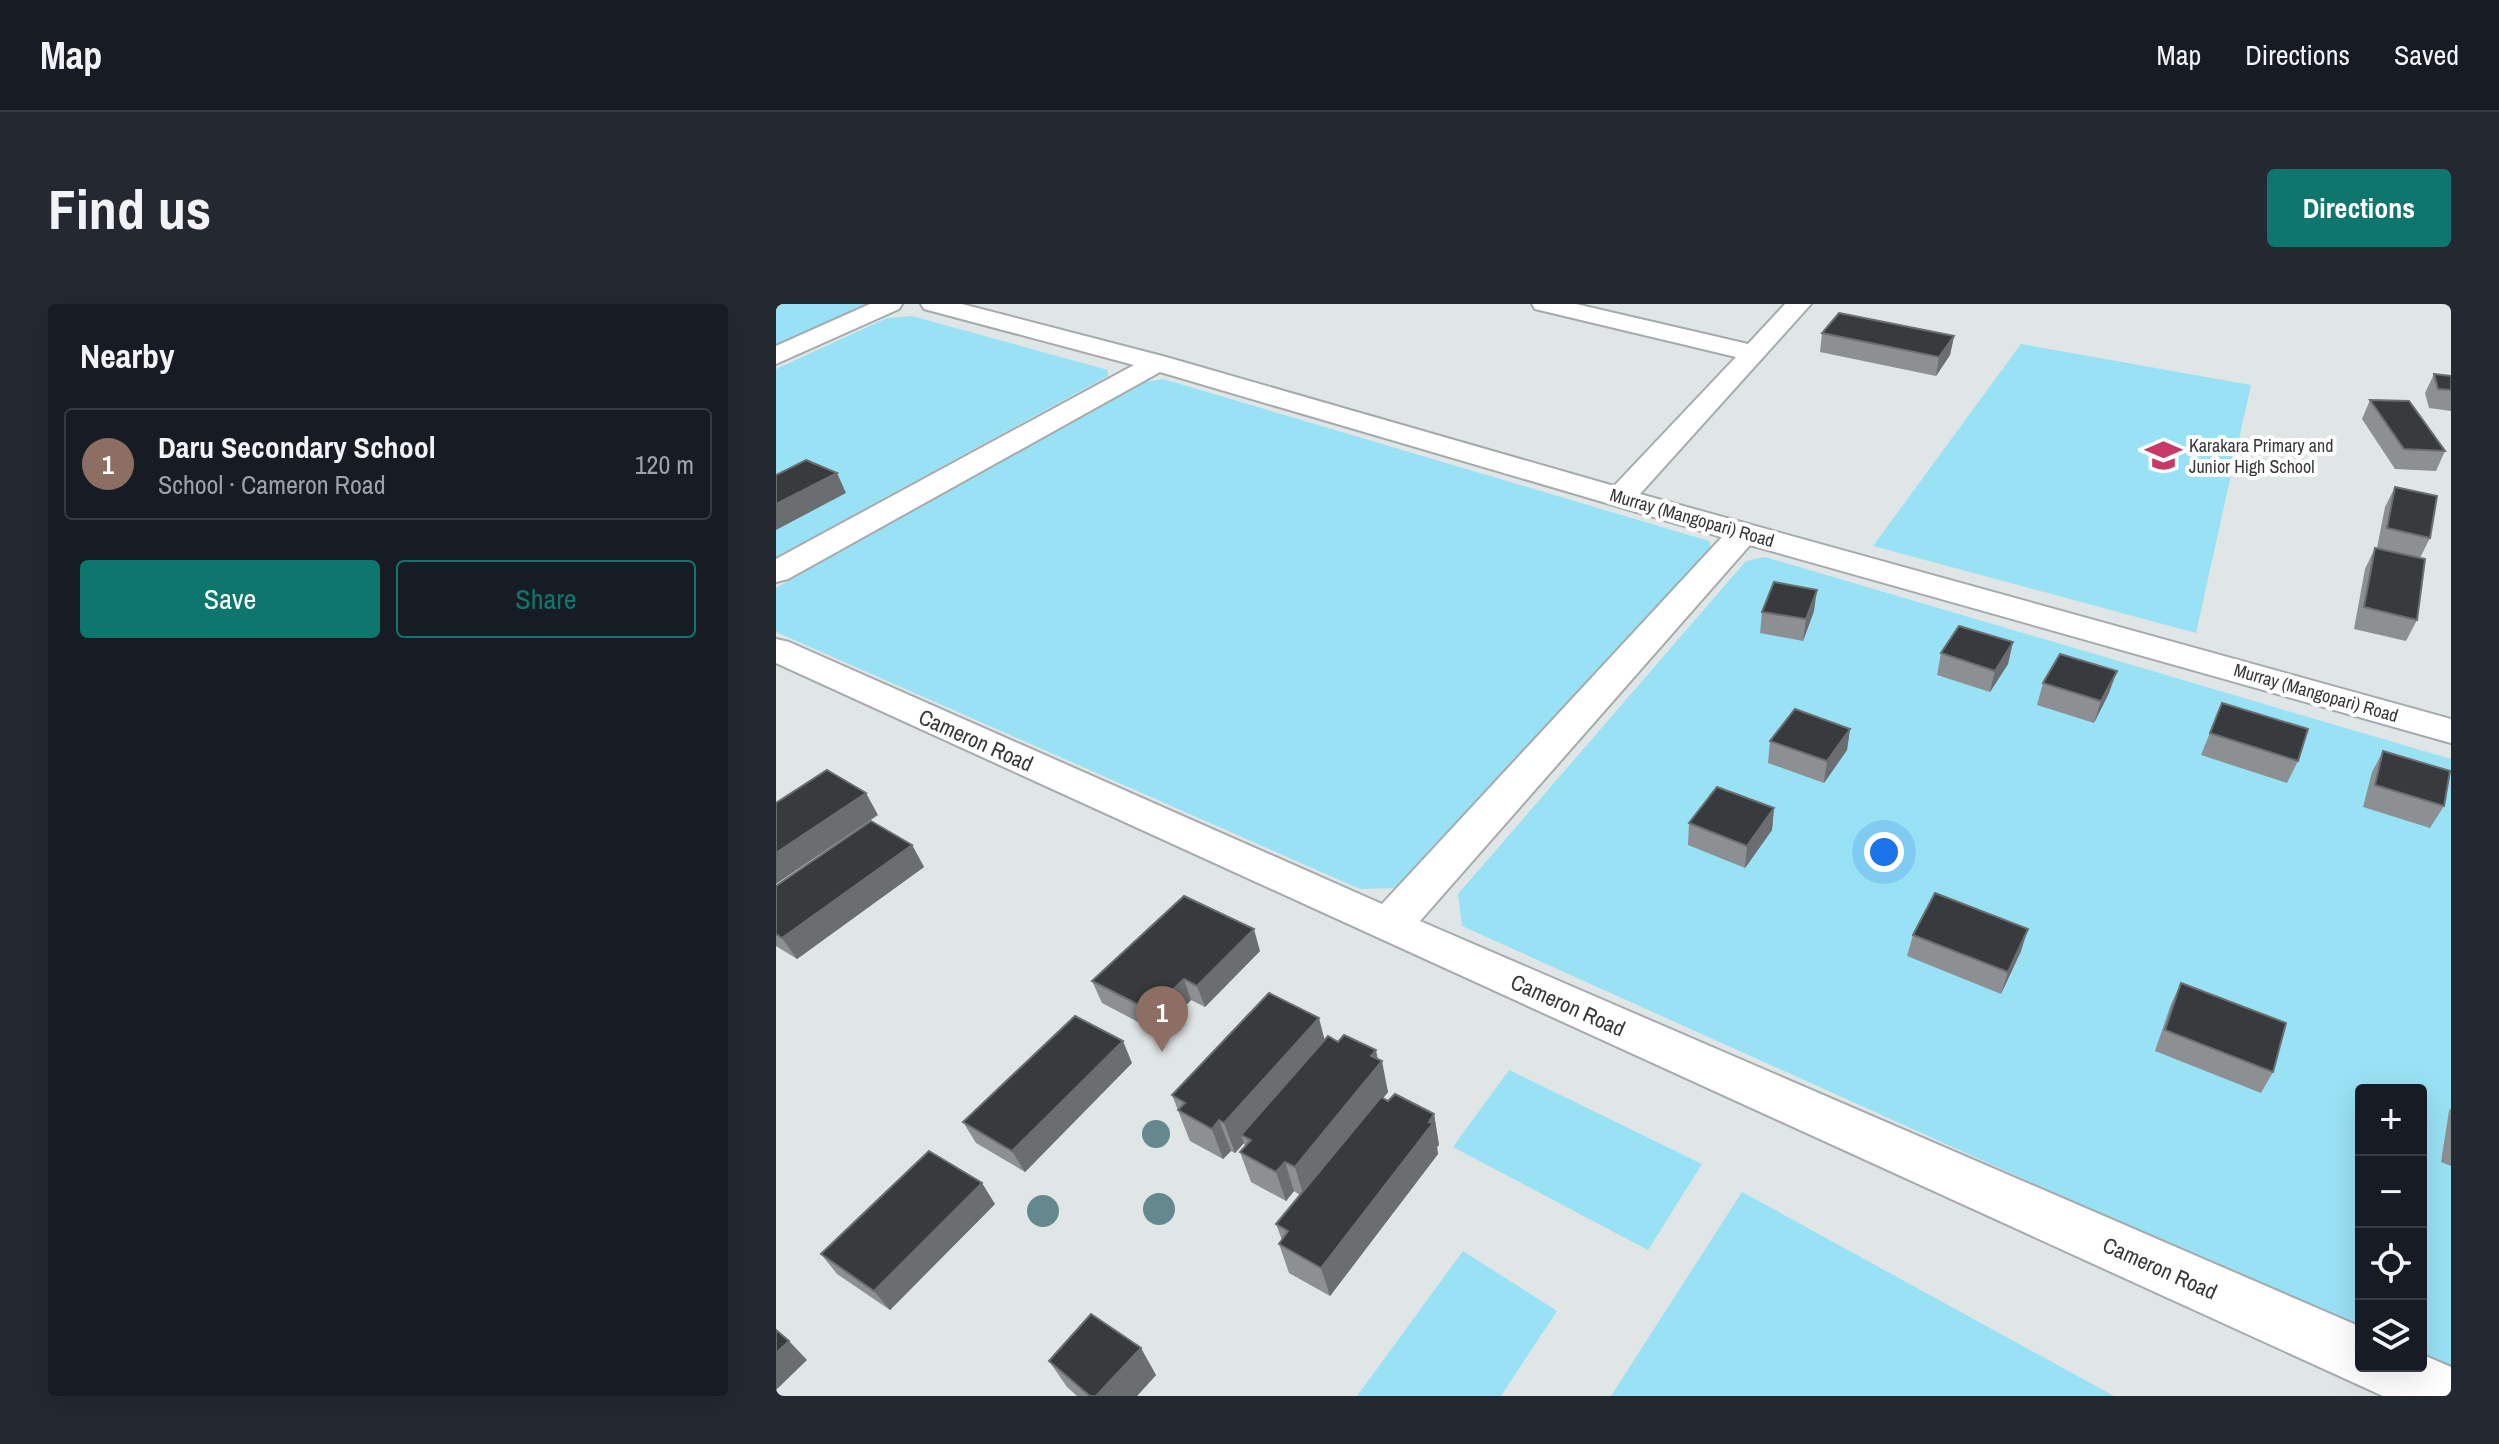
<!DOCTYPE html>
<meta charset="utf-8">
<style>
:root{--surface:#171b24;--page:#242831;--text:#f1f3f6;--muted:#9ea1a6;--line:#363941;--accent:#0f766e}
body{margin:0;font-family:"Archivo Narrow",sans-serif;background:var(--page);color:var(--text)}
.controls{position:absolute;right:24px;bottom:24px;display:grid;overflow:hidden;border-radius:8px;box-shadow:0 8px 32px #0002}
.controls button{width:72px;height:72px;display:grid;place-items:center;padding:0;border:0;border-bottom:2px solid var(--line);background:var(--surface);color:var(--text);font:40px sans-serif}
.you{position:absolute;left:1108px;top:548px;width:28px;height:28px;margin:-20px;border:6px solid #fff;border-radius:50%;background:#1a73e8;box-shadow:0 0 0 12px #1a73e833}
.badge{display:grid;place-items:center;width:52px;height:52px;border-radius:50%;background:var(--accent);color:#fff;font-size:26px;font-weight:700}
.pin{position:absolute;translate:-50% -66px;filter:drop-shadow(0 2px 4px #0008)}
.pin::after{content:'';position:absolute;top:42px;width:28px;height:24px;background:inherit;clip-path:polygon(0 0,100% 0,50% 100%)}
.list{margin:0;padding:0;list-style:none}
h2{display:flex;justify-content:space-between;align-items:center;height:104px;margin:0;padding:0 32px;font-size:34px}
h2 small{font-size:26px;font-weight:400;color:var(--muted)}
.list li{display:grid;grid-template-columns:52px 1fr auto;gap:24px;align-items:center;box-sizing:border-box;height:112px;margin:0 16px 16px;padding:0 16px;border:2px solid var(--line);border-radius:8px}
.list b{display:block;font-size:30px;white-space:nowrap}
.list p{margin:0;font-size:26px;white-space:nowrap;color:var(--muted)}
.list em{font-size:26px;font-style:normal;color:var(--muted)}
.actions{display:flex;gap:16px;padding:24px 32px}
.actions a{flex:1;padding:18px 0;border:2px solid var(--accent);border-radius:8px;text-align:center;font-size:28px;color:var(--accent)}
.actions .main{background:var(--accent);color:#fff}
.icon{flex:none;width:44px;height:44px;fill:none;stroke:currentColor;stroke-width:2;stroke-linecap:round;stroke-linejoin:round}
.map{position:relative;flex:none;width:1675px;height:1092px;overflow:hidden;border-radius:8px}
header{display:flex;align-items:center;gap:48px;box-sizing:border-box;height:112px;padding:0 40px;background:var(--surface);border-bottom:2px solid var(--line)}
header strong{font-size:38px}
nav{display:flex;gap:44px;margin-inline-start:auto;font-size:28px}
.intro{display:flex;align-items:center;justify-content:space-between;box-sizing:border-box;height:192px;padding:0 48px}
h1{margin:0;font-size:56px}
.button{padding:20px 36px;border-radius:8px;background:var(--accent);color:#fff;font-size:28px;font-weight:700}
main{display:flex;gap:48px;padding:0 48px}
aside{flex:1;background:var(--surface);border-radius:8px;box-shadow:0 8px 32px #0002}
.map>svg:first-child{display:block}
</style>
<header>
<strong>Map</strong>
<nav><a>Map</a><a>Directions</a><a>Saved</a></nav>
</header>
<div class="intro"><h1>Find us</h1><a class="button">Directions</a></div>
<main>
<aside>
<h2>Nearby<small></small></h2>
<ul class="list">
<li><span class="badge" style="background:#8d6e63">1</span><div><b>Daru Secondary School</b><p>School · Cameron Road</p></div><em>120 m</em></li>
</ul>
<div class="actions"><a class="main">Save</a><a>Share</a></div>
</aside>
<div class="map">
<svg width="1675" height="1092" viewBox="0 0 1675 1092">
<rect width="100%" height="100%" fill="#e0e5e6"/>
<!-- green -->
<g fill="#99e2f5">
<polygon points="0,0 93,0 0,42"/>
<polygon points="136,12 332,66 332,72 0,253 0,65 111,14"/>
<polygon points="1245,40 1475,81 1420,329 1097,242"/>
<polygon points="387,75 933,237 936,249 620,584 584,585 0,328 0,284 356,80"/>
<polygon points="989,253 1675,455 1675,1067 1645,1053 1645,786 1585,786 1585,1027 686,622 682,590 970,257"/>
<polygon points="733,766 926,860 872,946 677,843"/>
<polygon points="966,888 1338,1092 835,1092"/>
<polygon points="687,947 781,1007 725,1092 581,1092"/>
</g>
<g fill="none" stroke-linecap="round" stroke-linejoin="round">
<defs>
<g id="minor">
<polygon points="94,0 126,0 123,5 0,60 0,42"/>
<polygon points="145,0 186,0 390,53 838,182 960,53 759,5 756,0 800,0 972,40 1009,0 1035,0 864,190 1675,415 1675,439 974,241 644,617 1585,1023 1585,1062 1645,1062 1645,1050 1675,1063 1675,1092 1607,1092 0,359 0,335 13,338 606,600 946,233 384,68 12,275 0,278 0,255 358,61 148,5"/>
</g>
</defs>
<!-- minor casing -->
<use href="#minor" stroke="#a5aaac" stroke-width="4"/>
<!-- minor -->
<use href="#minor" fill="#fff" fill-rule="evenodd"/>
</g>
<!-- trees -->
<g fill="#65888e">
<circle cx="380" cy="830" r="14"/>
<circle cx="383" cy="905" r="16"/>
<circle cx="267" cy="907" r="16"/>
</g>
<!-- wall -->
<g fill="#8c9092">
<polygon points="1046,29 1178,32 1174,51 1160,72 1044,48"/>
<polygon points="1658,70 1675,72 1675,107 1653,104 1649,89"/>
<polygon points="1594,96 1669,147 1660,167 1619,165 1586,115"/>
<polygon points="1619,183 1654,234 1644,254 1641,316 1630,337 1578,325 1589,265 1599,244 1601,244 1609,203"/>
<polygon points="1038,307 1027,337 984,329 986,308"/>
<polygon points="1237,338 1232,360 1214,388 1161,371 1165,349"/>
<polygon points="1267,379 1333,389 1318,419 1261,401"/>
<polygon points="1446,399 1522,457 1511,479 1425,451"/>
<polygon points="1074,425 1071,446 1048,479 992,459 994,437"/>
<polygon points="1607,447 1668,502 1654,524 1587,503 1596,468"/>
<polygon points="998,504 996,526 969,564 912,541 913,519"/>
<polygon points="136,541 148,563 21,655 0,642 0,582"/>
<polygon points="1137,631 1245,647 1225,690 1131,652"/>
<polygon points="484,647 429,703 415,696 383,729 326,699 316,677"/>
<polygon points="1405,679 1497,768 1485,789 1379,747 1395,700"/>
<polygon points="548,736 562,738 602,755 612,788 607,794 612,797 658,810 663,841 661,843 662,850 554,992 513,969 503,940 506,936 500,920 524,891 518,887 510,897 475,878 464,848 469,843 468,839 459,849 455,847 447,855 414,837 396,791"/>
<polygon points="356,759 249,868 200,839 187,818"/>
<polygon points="1675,804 1675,862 1665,858 1673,807"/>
<polygon points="219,900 114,1006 61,970 45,950"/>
<polygon points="273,1057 380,1071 361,1092 301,1092 291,1083"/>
</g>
<!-- shaded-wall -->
<g fill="#6a6e70">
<polygon points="1178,32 1174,51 1160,72 1163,53"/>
<polygon points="61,169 70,189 0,226 0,200"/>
<polygon points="1041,286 1038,307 1027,337 1030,315"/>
<polygon points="1237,338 1232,360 1214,388 1219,367"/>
<polygon points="1341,367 1333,389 1318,419 1325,397"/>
<polygon points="1074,425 1071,446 1048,479 1051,457"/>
<polygon points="90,489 102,511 0,580 0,549"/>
<polygon points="998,504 996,526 969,564 971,542"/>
<polygon points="136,541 148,563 21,655 6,634"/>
<polygon points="478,625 484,647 429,703 421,682"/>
<polygon points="1252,625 1245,647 1225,690 1232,668"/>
<polygon points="408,675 415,696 383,729 375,707"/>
<polygon points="543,714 551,745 465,831 468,839 459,849 448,819"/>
<polygon points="347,737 356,759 249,868 236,847"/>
<polygon points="600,746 603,761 606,757 612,788 528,893 519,863"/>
<polygon points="658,810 663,841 661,843 662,850 554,992 545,964"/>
<polygon points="443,816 455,847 447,855 436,825"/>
<polygon points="509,858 518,887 510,897 500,868"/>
<polygon points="206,879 219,900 114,1006 98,987"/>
<polygon points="13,1037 31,1056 0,1086 0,1049"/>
<polygon points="365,1044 380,1071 361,1092 320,1092"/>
</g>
<!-- building -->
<g fill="#373b3d" stroke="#6a6e70" stroke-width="2">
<polygon points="1063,9 1178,32 1163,53 1046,29"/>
<polygon points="1658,70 1675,72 1675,86 1662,85"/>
<polygon points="1594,96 1633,97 1669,147 1628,145"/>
<polygon points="30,156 61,169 0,200 0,171"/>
<polygon points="1619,183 1661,192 1654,234 1611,224"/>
<polygon points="1599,244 1649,255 1641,316 1588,303"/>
<polygon points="998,278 1041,286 1030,315 986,308"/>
<polygon points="1183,322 1237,338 1219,367 1165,349"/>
<polygon points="1284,350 1341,367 1325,397 1267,379"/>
<polygon points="1446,399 1532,425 1522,457 1434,429"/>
<polygon points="1019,405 1074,425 1051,457 994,437"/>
<polygon points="1607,447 1674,467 1668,502 1599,481"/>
<polygon points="51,466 90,489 0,549 0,499"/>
<polygon points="941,483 998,504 971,542 913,519"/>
<polygon points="95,517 136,541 6,634 0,630 0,582"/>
<polygon points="1159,589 1252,625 1232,668 1137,631"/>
<polygon points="408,592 478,625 421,682 408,675 375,707 316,677"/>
<polygon points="1405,679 1510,719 1497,768 1389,726"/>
<polygon points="493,689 543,714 448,819 443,816 436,825 402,806 409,799 396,791"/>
<polygon points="299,712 347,737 236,847 187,818"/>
<polygon points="568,731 600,746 595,752 606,757 519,863 509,858 500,868 464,848 475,836 465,831 552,732 562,738"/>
<polygon points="619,790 658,810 653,818 657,819 545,964 503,940 512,927 500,920 605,793 612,797"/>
<polygon points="153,847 206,879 98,987 45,950"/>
<polygon points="315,1010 365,1044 320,1092 314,1092 273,1057"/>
<polygon points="0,1026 13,1037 0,1049"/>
</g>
<!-- icons -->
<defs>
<symbol id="school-bare" viewBox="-9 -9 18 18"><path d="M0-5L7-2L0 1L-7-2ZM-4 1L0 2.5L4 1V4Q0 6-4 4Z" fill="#c73a68" stroke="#fff" stroke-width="2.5" paint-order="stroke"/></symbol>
</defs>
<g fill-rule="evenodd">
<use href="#school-bare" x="1362" y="126" width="51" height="51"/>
</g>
<g text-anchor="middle" stroke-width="8" stroke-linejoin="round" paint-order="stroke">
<!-- far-poi labels -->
<g font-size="18" fill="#363839" stroke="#fff" text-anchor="start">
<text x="1413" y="148">Karakara Primary and<tspan x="1413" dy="21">Junior High School</tspan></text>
</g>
<!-- far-street labels -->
<g font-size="18" fill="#363839" stroke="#fff">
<text transform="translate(916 214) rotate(16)" y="6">Murray (Mangopari) Road</text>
<text transform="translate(1540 389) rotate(16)" y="6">Murray (Mangopari) Road</text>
</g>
<!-- street labels -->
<g font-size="22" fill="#363839" stroke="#fff">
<text transform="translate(200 436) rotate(24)" y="8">Cameron Road</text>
<text transform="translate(792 701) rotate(24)" y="8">Cameron Road</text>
<text transform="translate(1384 964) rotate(24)" y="8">Cameron Road</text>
</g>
</g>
</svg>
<div class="controls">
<button>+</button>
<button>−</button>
<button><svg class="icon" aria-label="locate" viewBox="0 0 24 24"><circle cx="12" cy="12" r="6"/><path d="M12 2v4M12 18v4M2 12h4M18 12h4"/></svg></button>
<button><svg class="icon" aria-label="layers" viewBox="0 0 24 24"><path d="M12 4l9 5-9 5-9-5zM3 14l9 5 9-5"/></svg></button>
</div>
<div class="you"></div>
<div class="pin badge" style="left:386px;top:748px;background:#8d6e63">1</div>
</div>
</main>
